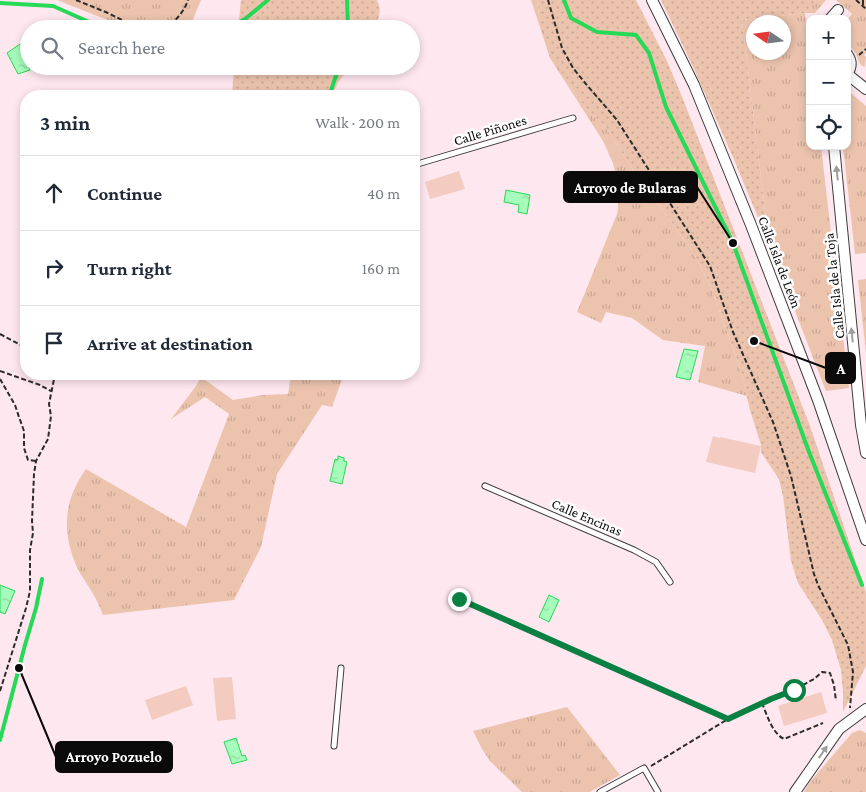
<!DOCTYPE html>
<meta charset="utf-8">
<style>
:root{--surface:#fff;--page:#f6f6f7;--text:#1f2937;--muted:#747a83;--line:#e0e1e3}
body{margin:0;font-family:"Crimson Pro",serif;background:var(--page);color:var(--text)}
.controls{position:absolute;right:15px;top:15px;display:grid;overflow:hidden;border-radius:10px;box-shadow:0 2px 8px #0003}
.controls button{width:45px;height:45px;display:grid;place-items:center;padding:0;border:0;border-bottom:1px solid var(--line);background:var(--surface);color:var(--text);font:25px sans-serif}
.compass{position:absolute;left:746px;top:15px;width:45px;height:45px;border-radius:50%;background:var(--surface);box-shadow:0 2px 8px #0003;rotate:283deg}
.stop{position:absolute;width:15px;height:15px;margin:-11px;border:4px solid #0b8043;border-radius:50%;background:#fff}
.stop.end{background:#0b8043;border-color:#fff;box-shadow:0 1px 5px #0008}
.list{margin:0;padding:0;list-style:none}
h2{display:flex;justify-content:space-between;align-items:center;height:65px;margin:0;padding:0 20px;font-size:21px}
h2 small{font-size:16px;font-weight:400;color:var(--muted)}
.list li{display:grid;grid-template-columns:32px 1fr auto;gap:15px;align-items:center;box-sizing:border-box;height:75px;padding:0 20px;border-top:1px solid var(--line)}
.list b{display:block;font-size:19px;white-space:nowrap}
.list em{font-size:16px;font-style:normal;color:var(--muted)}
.icon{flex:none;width:28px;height:28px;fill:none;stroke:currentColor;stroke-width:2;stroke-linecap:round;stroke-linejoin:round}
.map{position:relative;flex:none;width:866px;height:792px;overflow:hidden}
.search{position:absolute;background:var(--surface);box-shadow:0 2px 8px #0003;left:20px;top:20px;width:400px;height:55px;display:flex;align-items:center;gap:12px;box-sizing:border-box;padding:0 18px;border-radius:28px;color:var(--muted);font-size:19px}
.panel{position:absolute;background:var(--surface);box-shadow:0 2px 8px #0003;left:20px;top:90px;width:400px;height:290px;border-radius:20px}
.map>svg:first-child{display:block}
</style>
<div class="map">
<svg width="866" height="792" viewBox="0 0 866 792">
<defs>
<pattern id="grass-tufts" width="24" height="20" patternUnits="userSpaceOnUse" patternTransform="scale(1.25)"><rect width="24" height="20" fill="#ecc4ae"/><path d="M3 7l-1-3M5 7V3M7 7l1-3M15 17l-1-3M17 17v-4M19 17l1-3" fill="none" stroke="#c9a794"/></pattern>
<pattern id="park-dots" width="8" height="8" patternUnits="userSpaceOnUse" patternTransform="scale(1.25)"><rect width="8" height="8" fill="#ecc4ae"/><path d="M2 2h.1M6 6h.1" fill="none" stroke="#c9a794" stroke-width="1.8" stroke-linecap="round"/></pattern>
<pattern id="water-ripples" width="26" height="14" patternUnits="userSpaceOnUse" patternTransform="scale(1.25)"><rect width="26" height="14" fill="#a6fcbb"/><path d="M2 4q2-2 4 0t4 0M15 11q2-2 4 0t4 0" fill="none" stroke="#8ed79f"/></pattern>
</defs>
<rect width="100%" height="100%" fill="#ffe7ef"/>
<!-- grass -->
<g fill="url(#grass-tufts)" fill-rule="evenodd">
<polygon points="57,0 201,0 189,29 130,29"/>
<polygon points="531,0 537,0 539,15 569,85 585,107 607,129 641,183 667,216 693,252 711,287 741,371 747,396 698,382 705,346 663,340 632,318 606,312 601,323 577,312 617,214 618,208 617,180 613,163 603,141 550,58"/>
<path d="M816 0H826L815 13H805L810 54V146H821L849 388 826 391 769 244 742 20 805 13ZM754 22H784V52H754Z"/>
<path d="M836 0H866V53L864 55 866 57 865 67C858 65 859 60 856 54 854 50 851 47 847 44V20L852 14Z"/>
<polygon points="847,91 851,93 866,106 866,253 855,254 843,146 847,146"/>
<polygon points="866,279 866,353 858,280"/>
<path d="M291 374H344L332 407 322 405 277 474 261 547 234 600 103 615C100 608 97 600 93 594 87 583 78 572 74 560 61 527 66 497 86 469L186 527 229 414 205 397 171 419 196 386 201 377 233 400 263 395 288 394Z"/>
<polygon points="567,707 620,775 590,792 522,792 490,761 482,749 473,731"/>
<polygon points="860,730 866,733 866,792 804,792 809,783 852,733"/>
</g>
<!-- park -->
<g fill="url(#park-dots)">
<path d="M241 0H377C382 11 379 18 374 29H238Z"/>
<polygon points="537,0 636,0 667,61 683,99 810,426 866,592 866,666 843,712 843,693 841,670 832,640 822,620 798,583 791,561 783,496 779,479 761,452 761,445 750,410 741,371 711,287 693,252 667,216 641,183 607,129 585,107 569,85 552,57 539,15"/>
<polygon points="661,0 816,0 805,13 742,20 769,244 735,162 695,71"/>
<polygon points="234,66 351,66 339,81 331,96 232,96"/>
</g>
<!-- pitch -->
<g fill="#f3cbc0">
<polygon points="459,171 465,189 430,199 425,182"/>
<polygon points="713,436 720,438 720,437 761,446 755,473 706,462"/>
<polygon points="232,677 236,719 217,721 213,678"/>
<polygon points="186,686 193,705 152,720 145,700"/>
<polygon points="821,692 827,713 784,726 778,706"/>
</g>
<!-- water -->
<g fill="url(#water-ripples)" stroke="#26d957">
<path d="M20 44C23 53 27 61 30 70L18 74 7 53Z"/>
<polygon points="506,190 530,195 527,214 518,212 519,205 504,202"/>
<polygon points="684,349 698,351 690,380 676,377"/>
<polygon points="338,456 344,458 344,461 347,462 342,484 330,481 335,459 338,460"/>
<polygon points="0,585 15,591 5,614 0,612"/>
<polygon points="549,595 559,600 549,622 539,617"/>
<polygon points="236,738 242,756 245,755 247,760 232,764 224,742"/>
</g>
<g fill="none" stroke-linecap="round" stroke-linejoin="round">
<!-- stream -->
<g stroke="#26d957" stroke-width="4">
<polyline points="347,0 348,29"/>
<polyline points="564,0 571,18 597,32 636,35 649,53 666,107 733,243 809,452 862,585"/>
<polyline points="0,3 53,6 105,29"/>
<polyline points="240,22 245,19 268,0"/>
<polyline points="331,91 339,66"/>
<polyline points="0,740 25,645 36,608 42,579"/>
</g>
<defs>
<g id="service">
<polyline points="414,165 573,118"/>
<polyline points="485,486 634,550 656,562 670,582"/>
<polyline points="334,746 341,668"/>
<polyline points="600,792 644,768 658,792"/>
</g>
<g id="minor">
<polyline points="652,0 694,85 751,225 818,400 866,540"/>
<polyline points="830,19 838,10"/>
<path d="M847 54C852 61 852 67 847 74"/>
<polyline points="847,74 866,89"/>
<polyline points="834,146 861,425 866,453"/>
<polyline points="795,792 839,729 866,709"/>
</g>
</defs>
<!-- service casing -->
<use href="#service" stroke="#3d3d3d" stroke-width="7"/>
<!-- minor casing -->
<use href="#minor" stroke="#3d3d3d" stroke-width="12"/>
<!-- path -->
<g stroke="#2c2c2c" stroke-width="2" stroke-dasharray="5 2.5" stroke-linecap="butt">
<polyline points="76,0 108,13 140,29"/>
<polyline points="548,0 562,48 573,68 586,84 617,120 710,266 733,332 773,422 791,476 814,574 818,585 848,645 853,672 850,708"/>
<polyline points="856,0 866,9"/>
<polyline points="863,0 863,7"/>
<path d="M164 29C175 22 184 12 188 0"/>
<polyline points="859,55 866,49"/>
<polyline points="0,334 26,348"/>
<polyline points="0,371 40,385 51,391"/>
<polyline points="0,379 15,405 19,417 24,431 24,448 28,460 36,461"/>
<polyline points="459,599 728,719"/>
<polyline points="0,691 26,608 30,591 30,550 33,533 32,521 34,474 36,461 48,439 51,416 49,404 54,379 54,374"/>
<path d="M762 703C767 715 772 733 784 739L823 723"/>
<polyline points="651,766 728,719 794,690 814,679 822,672 830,673 834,685 836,701"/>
</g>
<!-- service -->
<use href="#service" stroke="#fff" stroke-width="5"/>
<!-- minor -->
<use href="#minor" stroke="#fff" stroke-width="10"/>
</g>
<!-- one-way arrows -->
<defs><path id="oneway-solid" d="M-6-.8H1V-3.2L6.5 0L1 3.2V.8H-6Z" transform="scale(1.25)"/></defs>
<g fill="#9d9d9d">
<use href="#oneway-solid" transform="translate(837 173) rotate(-96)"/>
<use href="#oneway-solid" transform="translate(852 335) rotate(-96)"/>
<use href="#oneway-solid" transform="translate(823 752) rotate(-55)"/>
</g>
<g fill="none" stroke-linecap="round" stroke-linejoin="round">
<!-- route -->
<polyline stroke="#0b8043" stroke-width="6" points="459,599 728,719 771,699 794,690"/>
</g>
<g text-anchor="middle" stroke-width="5" stroke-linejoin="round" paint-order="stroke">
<!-- street labels -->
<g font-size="14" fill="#0a0a0a" stroke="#fff">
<text transform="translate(490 130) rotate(-17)" y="5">Calle Piñones</text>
<text transform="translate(780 262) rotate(69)" y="5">Calle Isla de León</text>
<text transform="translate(834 286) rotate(-96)" y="5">Calle Isla de la Toja</text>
<text transform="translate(587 517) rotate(23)" y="5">Calle Encinas</text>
</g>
</g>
<!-- callouts -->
<path fill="none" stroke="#0a0a0a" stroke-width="2" d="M733 243L697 187M754 341L826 368M19 668L56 757"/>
<g fill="#0a0a0a" stroke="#fff" stroke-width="2">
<circle cx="733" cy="243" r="5"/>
<circle cx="754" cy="341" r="5"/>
<circle cx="19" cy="668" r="5"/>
</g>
<g fill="#0a0a0a" stroke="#0a0a0a" stroke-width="2">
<rect x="564" y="172" width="133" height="30" rx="5"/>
<rect x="826" y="353" width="29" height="30" rx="5"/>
<rect x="56" y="742" width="116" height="30" rx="5"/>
</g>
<g font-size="15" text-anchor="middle" font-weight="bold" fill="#fff">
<text x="630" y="193">Arroyo de Bularas</text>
<text x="841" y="374">A</text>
<text x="114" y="762">Arroyo Pozuelo</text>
</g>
</svg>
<div class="controls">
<button>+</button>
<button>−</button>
<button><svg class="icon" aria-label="locate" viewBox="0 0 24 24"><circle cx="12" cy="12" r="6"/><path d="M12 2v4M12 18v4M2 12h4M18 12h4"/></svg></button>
</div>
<svg class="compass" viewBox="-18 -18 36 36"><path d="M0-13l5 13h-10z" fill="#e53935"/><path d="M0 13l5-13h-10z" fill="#747a83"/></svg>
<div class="stop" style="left:794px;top:690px"></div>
<div class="stop end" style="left:459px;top:599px"></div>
<div class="search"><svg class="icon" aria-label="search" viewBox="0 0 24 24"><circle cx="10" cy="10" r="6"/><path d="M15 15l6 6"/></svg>Search here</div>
<section class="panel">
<h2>3 min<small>Walk · 200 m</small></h2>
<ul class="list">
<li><svg class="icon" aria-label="ahead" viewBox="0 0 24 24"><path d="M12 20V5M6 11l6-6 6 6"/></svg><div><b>Continue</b></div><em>40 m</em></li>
<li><svg class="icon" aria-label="right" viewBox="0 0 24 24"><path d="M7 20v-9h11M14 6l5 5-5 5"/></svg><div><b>Turn right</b></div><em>160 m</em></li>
<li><svg class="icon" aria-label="arrive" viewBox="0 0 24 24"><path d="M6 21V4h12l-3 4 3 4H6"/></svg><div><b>Arrive at destination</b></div></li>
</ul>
</section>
</div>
